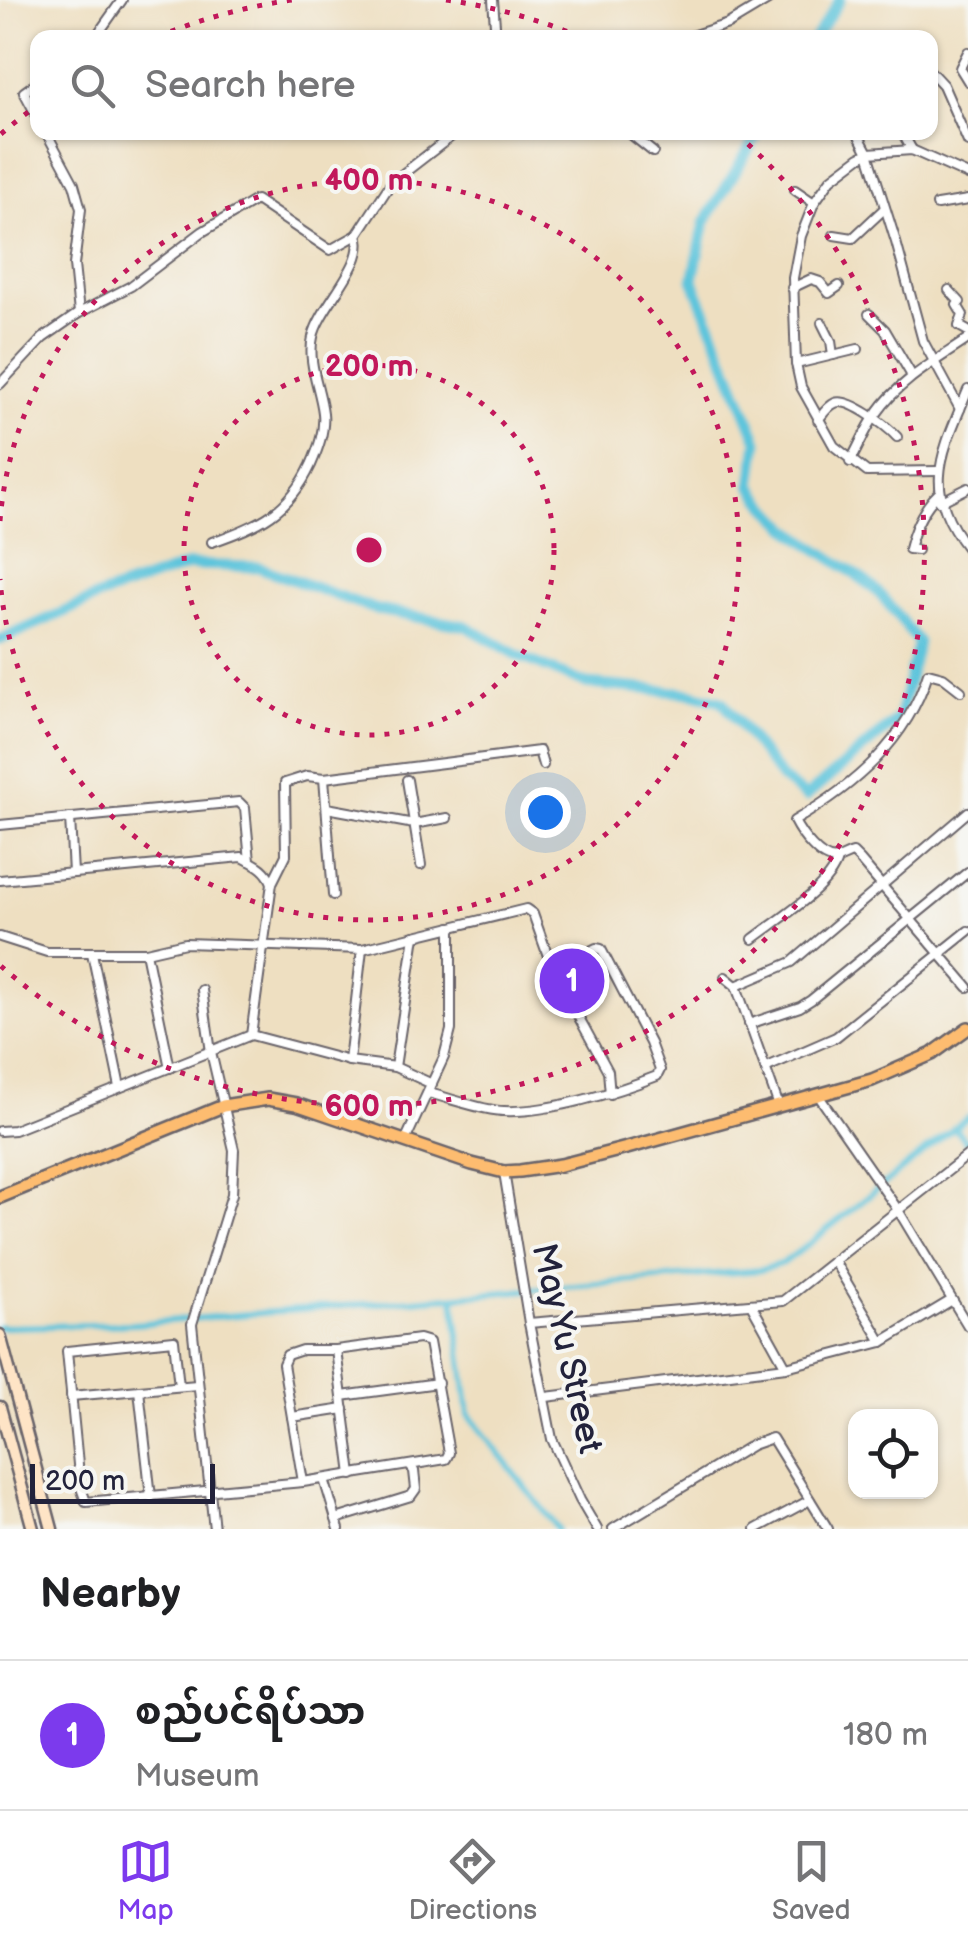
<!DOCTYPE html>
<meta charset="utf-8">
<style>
:root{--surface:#fff;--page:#f2f2f2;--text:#202124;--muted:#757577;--line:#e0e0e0;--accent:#7c3aed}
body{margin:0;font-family:"Balsamiq Sans","Noto Sans Myanmar",sans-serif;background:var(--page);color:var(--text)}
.controls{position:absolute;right:30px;bottom:30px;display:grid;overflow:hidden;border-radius:20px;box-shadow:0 2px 8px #0004}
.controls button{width:90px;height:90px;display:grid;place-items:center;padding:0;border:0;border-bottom:2px solid var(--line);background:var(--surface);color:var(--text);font:50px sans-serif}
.scale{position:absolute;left:30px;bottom:25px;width:185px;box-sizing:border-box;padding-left:10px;border:5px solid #22223b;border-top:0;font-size:28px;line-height:35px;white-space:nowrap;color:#22223b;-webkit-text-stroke:8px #f6f6f2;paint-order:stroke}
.you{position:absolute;left:545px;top:812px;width:35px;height:35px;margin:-25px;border:8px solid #fff;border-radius:50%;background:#1a73e8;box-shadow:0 0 0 15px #1a73e833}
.badge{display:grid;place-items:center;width:65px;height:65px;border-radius:50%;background:var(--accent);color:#fff;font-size:32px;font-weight:700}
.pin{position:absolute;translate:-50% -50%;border:5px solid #fff;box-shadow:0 2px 10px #0006}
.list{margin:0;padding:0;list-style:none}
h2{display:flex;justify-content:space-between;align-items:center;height:130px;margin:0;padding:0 40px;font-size:42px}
h2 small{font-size:32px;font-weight:400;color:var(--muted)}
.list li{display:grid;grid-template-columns:65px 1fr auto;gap:30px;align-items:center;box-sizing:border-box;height:150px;padding:0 40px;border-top:2px solid var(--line)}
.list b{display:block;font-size:38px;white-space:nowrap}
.list p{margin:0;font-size:32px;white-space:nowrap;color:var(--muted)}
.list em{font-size:32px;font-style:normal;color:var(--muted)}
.icon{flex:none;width:55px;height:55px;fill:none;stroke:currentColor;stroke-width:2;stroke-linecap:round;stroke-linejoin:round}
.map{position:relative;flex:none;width:968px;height:1529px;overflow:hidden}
.search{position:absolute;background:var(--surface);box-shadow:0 2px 8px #0004;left:30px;right:30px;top:30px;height:110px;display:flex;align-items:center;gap:25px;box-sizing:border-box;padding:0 35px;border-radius:20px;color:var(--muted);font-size:38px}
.sheet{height:280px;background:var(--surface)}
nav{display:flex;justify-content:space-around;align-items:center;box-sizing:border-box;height:140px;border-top:2px solid var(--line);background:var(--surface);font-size:28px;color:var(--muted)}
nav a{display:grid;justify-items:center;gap:5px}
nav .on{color:var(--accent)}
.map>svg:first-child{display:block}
</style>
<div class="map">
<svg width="968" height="1529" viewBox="0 0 968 1529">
<rect width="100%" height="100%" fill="#f6f6f2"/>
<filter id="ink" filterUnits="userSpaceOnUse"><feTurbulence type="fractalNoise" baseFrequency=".01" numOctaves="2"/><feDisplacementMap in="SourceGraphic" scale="20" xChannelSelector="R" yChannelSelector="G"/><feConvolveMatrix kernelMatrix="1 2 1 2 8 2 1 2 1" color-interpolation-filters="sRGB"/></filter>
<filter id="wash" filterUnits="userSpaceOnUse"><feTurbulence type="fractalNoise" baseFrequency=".0048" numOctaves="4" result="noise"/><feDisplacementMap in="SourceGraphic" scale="40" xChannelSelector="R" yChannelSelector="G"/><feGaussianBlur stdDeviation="2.25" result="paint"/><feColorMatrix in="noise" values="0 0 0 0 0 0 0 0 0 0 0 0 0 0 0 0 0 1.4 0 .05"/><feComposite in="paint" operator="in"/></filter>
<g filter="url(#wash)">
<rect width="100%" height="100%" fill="#eedfc1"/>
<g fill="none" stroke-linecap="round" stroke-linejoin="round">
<!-- canal -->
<g stroke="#5fc5dc" stroke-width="6">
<polyline points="954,1127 968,1144"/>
<polyline points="454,1298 469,1415 558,1529"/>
<polyline points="0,1327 133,1324 761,1270 783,1263 805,1247 968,1117"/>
</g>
<!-- river -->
<g stroke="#5fc5dc" stroke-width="11">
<polyline points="815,38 840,0"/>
<path d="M0 640 100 596 189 565 258 567 377 610 466 626 521 657 587 684 690 693 722 701 782 779 806 797 899 718 918 642C902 623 886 597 866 582 818 546 788 539 752 485L758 441 693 280 705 222 759 132"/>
</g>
</g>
</g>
<g filter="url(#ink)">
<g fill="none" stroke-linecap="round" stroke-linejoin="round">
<defs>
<g id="minor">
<polyline points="493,0 496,38"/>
<polyline points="95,38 122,0"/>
<polyline points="685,38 728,24 768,0"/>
<polyline points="968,52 960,68 968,81"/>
<polyline points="930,71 943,85 968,142"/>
<polyline points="38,82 24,92 38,118"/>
<polyline points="46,132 74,184 81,209 74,265 79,313"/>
<polyline points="628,132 653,152"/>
<polyline points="857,132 868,153 896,242 923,341 960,409"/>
<polyline points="902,132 912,150"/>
<polyline points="795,190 814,203"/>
<polyline points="937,205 968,200"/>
<polyline points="834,235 853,238 884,209"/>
<polyline points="792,288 811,279 820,282 829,293 839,286"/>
<polyline points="949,290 960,302 957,305 963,315 959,326 968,331"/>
<polyline points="869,314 885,330 912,376"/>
<polyline points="822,323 831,341 833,355"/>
<polyline points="796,364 858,349"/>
<polyline points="0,384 43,338 79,313 131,286 202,232 256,200 330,250 357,235"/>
<path d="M968 390C941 455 921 489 968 549"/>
<path d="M818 420C822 415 828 406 835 403 849 397 888 427 897 437"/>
<path d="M850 462C859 446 866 428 877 413 900 380 936 361 968 339"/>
<polyline points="939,471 867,472 834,446 801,387 796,364 793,278 801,236 814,203 831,179 860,157 868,153 912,150 968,175"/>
<polyline points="940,502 968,488"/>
<path d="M212 542C260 525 289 512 311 465 318 449 325 431 323 413 320 388 307 362 313 337 320 305 368 263 357 235L391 183 457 132"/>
<path d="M917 550 909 549C914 529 924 507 939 493"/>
<path d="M961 691 943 677 928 673C907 741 854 786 794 821 800 833 821 863 837 859 843 858 847 854 853 853L860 860 968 987"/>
<polyline points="324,778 333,895"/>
<polyline points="407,780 421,865"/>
<polyline points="327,808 414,824 447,818"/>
<polyline points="70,818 73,873"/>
<polyline points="0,825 239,802 245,808 250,861"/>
<path d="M0 880 242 857C255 864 266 868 272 883L251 1035"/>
<polyline points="272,883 286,855 285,783 307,776 324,778 539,751 543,765"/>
<polyline points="0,937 47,952 146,952 185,943 362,949 526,909 533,914 553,970 608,1071 610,1094"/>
<path d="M753 939C776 921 830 888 837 860"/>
<polyline points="146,952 170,1068"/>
<polyline points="92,953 120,1087"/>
<polyline points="725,977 736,986 779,1106"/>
<polyline points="736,986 792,962 968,812"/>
<polyline points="202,990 211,1052 234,1150 232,1194 192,1324 214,1529"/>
<polyline points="749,1024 800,1007 811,1000 968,872"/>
<polyline points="349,1061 362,949"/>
<polyline points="395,1067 415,936"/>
<polyline points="765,1068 836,1037 968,931"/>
<path d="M428 1093C450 1098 484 1111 504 1111 547 1113 617 1092 657 1076L660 1070 650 1043 601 949 596 948 553 970"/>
<polyline points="818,1095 898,1210 968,1326"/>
<polyline points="0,1131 14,1130 251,1035 349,1061 395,1067 432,1084"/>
<polyline points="405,1141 444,1057 451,1030 451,927"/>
<polyline points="504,1172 529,1323 552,1439 580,1500 597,1529"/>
<polyline points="834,1261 882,1342"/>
<polyline points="751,1304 786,1367"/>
<polyline points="529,1323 783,1301 968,1155"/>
<polyline points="336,1350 352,1475"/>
<polyline points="179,1386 174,1340 67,1351 80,1485 86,1502 303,1482 446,1459 449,1453 429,1342 419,1339 336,1350 302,1350 287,1355 283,1364 303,1482"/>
<polyline points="139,1390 151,1497"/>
<polyline points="71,1396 197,1385"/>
<polyline points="342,1396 438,1383"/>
<polyline points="546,1397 786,1367 882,1342 952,1300"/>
<polyline points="292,1417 344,1409"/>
<polyline points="324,1479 339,1529"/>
<polyline points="336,1519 411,1496 416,1489 414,1471 410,1466"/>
<polyline points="613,1529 752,1445 772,1438 828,1529"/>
<polyline points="756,1529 810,1500"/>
</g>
<g id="secondary">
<polyline points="0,1335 52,1529"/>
<polyline points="0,1407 33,1529"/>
</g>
<polyline id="primary" points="0,1197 223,1106 268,1099 296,1104 472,1164 504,1172 520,1171 561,1165 627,1148 872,1080 932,1054 968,1028"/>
</defs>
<!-- minor casing -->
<use href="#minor" stroke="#69646a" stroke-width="12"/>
<!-- secondary casing -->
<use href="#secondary" stroke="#69646a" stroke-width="15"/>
<!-- primary casing -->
<use href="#primary" stroke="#69646a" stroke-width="16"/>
<!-- minor -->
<use href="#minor" stroke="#fff" stroke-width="8"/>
<!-- secondary -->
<use href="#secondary" stroke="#fee4c6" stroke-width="10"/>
<!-- primary -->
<use href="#primary" stroke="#fdbc70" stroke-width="11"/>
</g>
</g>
<!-- distance rings -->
<g fill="none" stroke="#c2185b" stroke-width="5" stroke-dasharray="5 10">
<circle cx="369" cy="550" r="185"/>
<path d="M0 521A370 370 0 1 1 0 579"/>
<path d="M1 134A555 555 0 0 1 35 107M157 37A555 555 0 0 1 292 0M446 0A555 555 0 0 1 581 37M737 134A555 555 0 1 1 1 966"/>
</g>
<g text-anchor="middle" stroke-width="8" stroke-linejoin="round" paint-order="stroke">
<!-- street labels -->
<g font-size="35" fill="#22223b" stroke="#f6f6f2">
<text transform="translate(568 1348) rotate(77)" y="12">May Yu Street</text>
</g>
</g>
<circle cx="369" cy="550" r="15" fill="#c2185b" stroke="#f6f6f2" stroke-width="5"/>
<g font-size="30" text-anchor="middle" font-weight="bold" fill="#c2185b" stroke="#f6f6f2" stroke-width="8" stroke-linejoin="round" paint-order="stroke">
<text x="369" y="190">400 m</text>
<text x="369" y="376">200 m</text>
<text x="369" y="1116">600 m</text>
</g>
</svg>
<div class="controls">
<button><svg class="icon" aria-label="locate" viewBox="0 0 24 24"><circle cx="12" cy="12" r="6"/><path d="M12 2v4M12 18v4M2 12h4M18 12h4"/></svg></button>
</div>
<div class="scale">200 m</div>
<div class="you"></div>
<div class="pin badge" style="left:572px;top:981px">1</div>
<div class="search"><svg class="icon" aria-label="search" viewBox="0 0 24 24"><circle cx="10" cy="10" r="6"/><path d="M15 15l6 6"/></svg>Search here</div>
</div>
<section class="sheet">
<h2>Nearby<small></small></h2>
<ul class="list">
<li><span class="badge">1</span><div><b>စည်ပင်ရိပ်သာ</b><p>Museum</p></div><em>180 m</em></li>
</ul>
</section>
<nav>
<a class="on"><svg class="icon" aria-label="map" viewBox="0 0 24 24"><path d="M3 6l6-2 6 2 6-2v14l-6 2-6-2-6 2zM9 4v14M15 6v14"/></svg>Map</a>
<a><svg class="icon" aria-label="directions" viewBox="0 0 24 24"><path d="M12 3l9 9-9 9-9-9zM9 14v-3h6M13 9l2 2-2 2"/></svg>Directions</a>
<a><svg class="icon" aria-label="saved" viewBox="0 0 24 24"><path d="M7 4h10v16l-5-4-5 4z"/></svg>Saved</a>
</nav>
